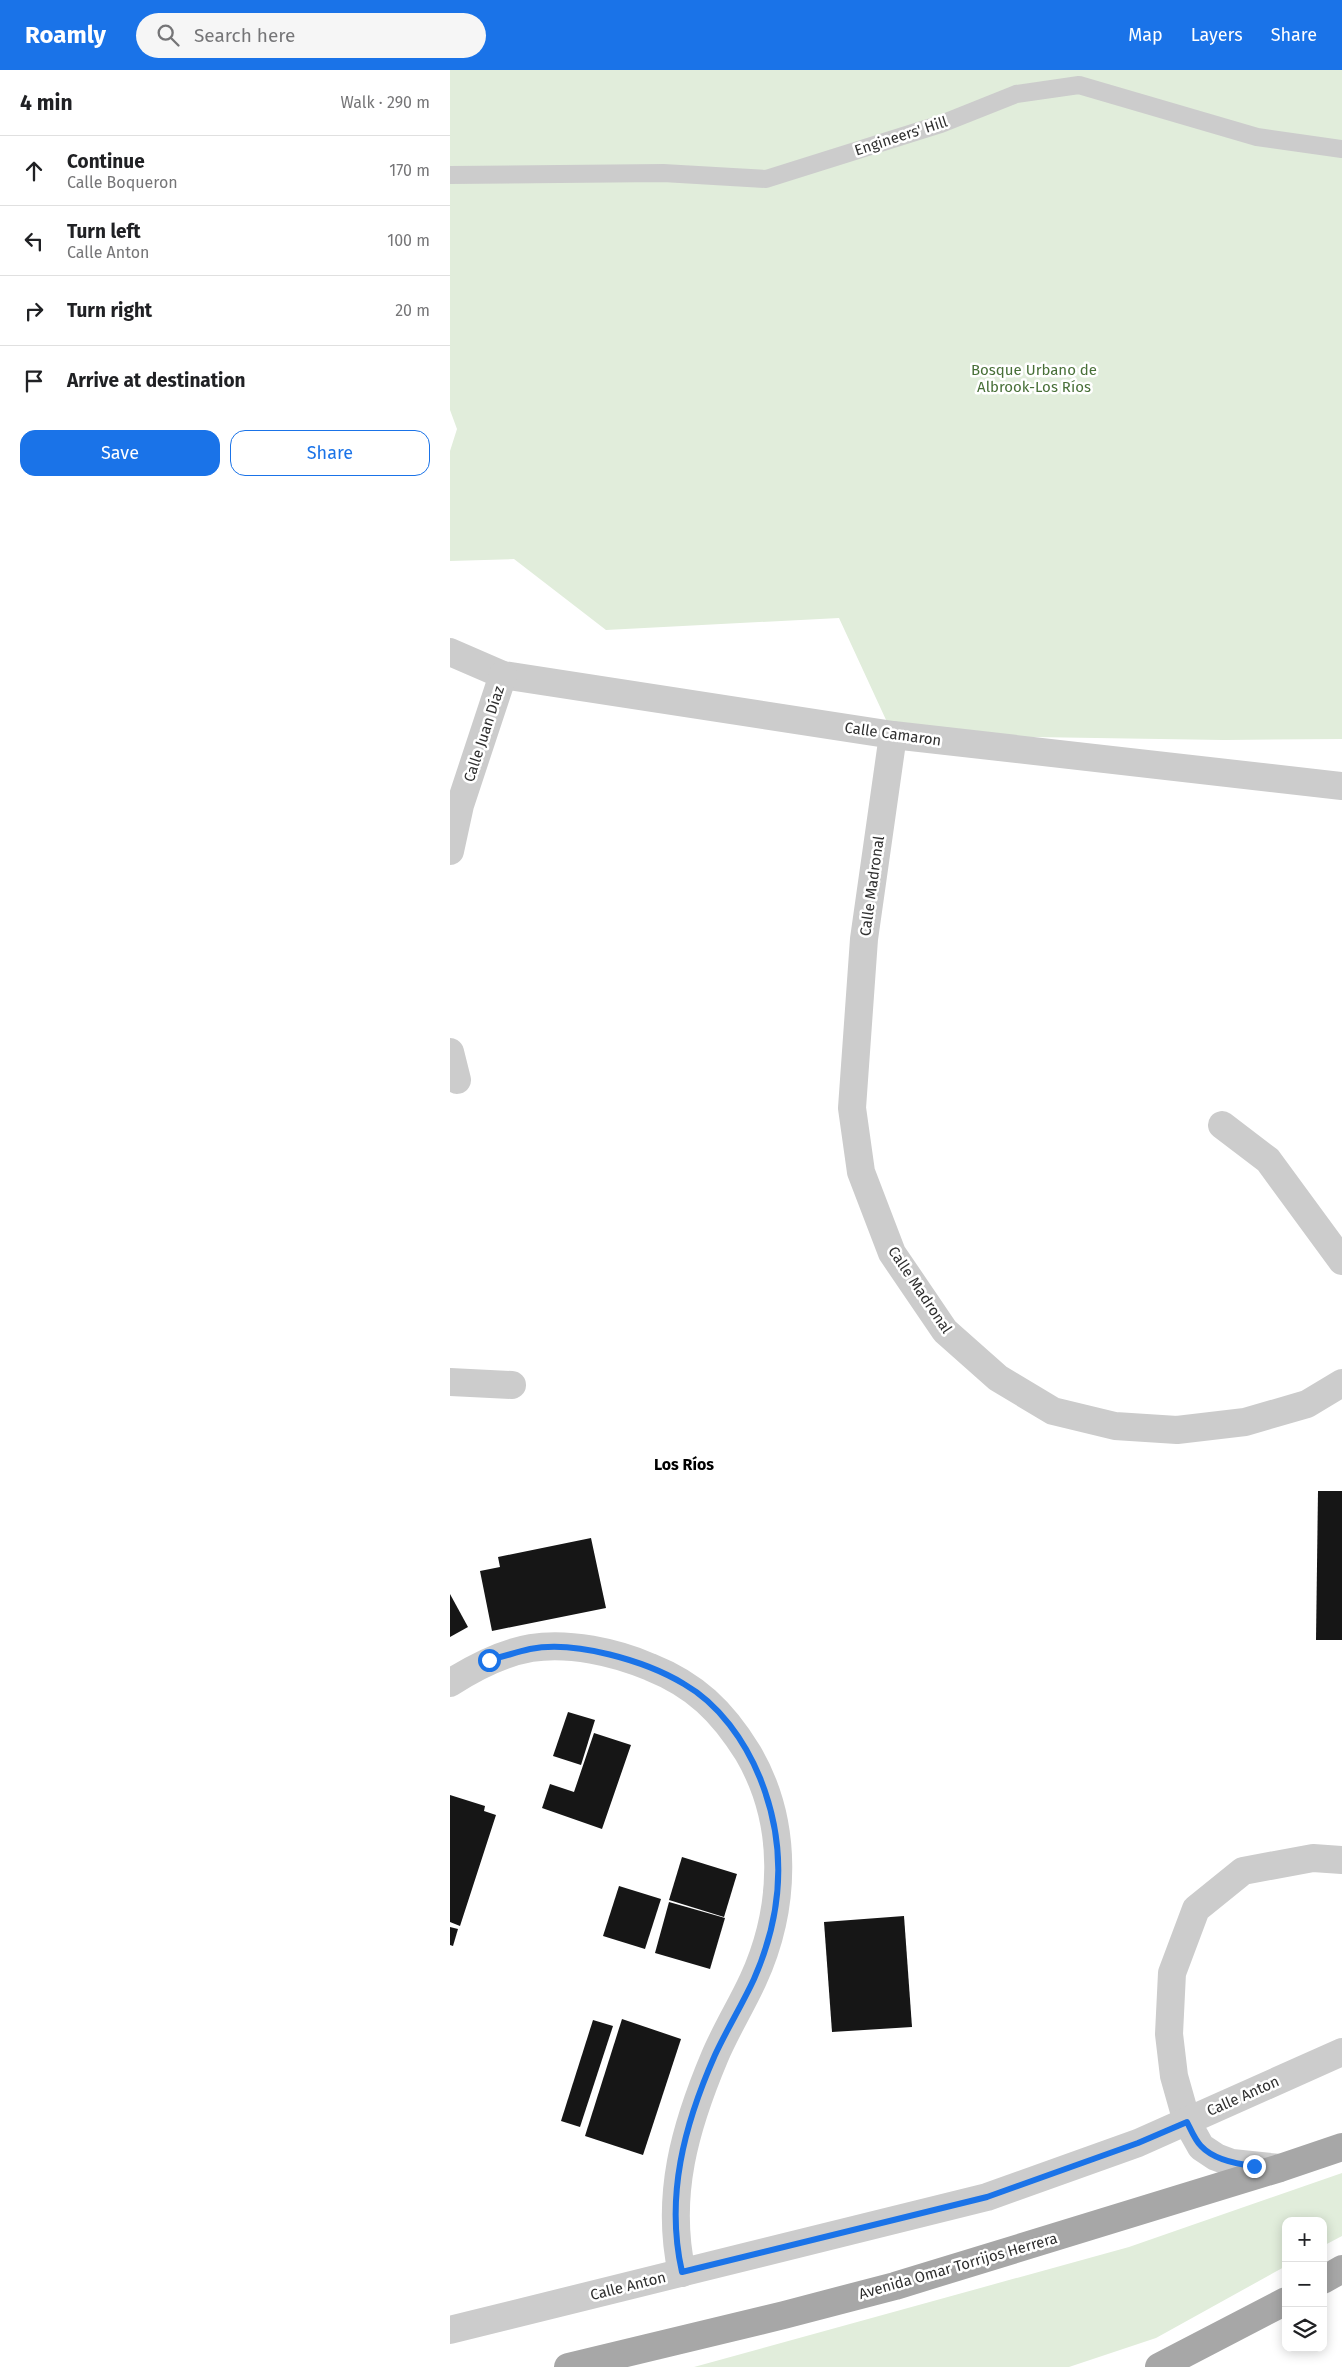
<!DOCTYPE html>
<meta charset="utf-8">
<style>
:root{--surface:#fff;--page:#f6f6f6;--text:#202124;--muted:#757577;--line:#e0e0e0;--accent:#1a73e8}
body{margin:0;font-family:"Fira Sans",sans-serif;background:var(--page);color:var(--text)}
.controls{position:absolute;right:15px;bottom:15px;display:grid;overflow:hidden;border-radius:10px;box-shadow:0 2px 12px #0003}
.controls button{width:45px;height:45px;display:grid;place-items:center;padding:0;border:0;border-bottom:1px solid var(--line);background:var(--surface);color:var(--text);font:25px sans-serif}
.stop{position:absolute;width:15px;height:15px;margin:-11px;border:4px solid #1a73e8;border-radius:50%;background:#fff}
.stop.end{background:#1a73e8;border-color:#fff;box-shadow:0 1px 5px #0008}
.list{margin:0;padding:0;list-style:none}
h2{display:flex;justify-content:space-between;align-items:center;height:65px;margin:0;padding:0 20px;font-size:21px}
h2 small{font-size:16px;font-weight:400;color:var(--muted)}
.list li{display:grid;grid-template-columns:32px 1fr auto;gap:15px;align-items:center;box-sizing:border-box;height:70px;padding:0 20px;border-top:1px solid var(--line)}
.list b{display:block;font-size:19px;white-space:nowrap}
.list p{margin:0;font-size:16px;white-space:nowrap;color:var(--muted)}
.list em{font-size:16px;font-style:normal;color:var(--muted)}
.actions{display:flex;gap:10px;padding:15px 20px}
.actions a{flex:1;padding:11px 0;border:1px solid var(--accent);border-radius:15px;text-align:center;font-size:18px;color:var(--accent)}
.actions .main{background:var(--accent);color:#fff}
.icon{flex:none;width:28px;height:28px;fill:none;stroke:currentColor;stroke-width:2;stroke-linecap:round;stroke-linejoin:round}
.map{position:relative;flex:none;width:892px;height:2297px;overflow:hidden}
header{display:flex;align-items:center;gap:30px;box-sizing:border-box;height:70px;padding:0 25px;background:var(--accent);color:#fff}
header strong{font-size:24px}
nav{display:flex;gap:28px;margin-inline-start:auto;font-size:18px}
.search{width:350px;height:45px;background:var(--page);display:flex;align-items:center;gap:12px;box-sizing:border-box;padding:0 18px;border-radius:28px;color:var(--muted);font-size:19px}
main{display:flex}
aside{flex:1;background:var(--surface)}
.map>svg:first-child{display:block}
</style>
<header>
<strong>Roamly</strong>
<div class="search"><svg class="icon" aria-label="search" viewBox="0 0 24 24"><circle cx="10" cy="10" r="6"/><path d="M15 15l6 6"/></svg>Search here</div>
<nav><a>Map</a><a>Layers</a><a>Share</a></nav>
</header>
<main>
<aside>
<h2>4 min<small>Walk · 290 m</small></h2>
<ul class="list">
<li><svg class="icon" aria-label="ahead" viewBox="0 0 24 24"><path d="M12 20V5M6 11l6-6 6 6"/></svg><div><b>Continue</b><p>Calle Boqueron</p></div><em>170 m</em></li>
<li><svg class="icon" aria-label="left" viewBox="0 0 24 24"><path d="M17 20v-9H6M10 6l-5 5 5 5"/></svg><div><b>Turn left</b><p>Calle Anton</p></div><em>100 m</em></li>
<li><svg class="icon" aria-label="right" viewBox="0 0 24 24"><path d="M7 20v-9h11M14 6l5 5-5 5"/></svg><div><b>Turn right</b></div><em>20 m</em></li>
<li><svg class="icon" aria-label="arrive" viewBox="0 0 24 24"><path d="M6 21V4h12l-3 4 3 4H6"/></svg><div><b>Arrive at destination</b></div></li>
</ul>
<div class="actions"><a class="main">Save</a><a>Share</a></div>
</aside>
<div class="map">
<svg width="892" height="2297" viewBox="0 0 892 2297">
<rect width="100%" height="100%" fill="#fff"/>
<!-- green -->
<g fill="#e1eddb">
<polygon points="0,0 892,0 892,669 774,670 443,665 389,548 156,560 64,489 0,491 0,381 7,359 0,340"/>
<polygon points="892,2103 892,2166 873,2176 873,2151 836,2151 836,2196 706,2268 619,2297 244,2297 679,2177"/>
</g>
<!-- building -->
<g fill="#161616">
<polygon points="868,1421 892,1421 892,1570 866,1570"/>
<polygon points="141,1468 156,1538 42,1561 30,1501 50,1497 48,1487"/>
<polygon points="0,1524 18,1557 0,1567"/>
<polygon points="118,1642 145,1650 131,1695 103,1686"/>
<polygon points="144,1663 181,1675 152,1759 92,1738 100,1714 124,1722"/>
<polygon points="0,1725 35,1736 34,1741 46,1745 10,1856 0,1852"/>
<polygon points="232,1787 287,1804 274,1847 219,1830"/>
<polygon points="169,1816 211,1829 195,1879 153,1866"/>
<polygon points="219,1832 275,1848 260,1899 205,1883"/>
<polygon points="454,1846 462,1957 382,1962 374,1852"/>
<polygon points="0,1857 8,1859 3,1876 0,1875"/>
<polygon points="172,1949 231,1969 193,2085 135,2066"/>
<polygon points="143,1950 163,1956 130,2057 111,2051"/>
</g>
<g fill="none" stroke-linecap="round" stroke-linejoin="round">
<!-- lane -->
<polyline stroke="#ccc" stroke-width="18" points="0,105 213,103 316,109 491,54 566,24 629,15 807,67 892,79"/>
<!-- street -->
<g stroke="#ccc" stroke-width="28">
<polyline points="0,582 53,605 443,665 892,716"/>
<polyline points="443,665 414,869 402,1038 411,1102 442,1183 495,1261 548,1308 603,1341 665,1356 727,1360 795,1352 857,1334 892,1313"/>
<polyline points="0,781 10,735 53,605"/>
<polyline points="0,982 7,1010"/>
<polyline points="772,1055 818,1090 892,1191"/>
<polyline points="0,1312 62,1315"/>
<path d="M0 1613C25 1597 52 1583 81 1578 119 1572 165 1582 200 1597 245 1615 272 1641 298 1683 339 1753 336 1838 303 1910 291 1936 276 1960 265 1986 235 2057 215 2126 232 2203"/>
<polyline points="830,2098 782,2093 766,2087 751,2077 737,2052 724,2006 719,1964 722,1903 746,1839 793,1801 863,1788 892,1790"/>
<polyline points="0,2260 537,2127 688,2073 892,1982"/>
</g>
<!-- primary -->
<g stroke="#a7a7a7" stroke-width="28">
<polyline points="873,2210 892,2199"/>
<polyline points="118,2297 334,2245 445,2216 830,2098 892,2077"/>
<polyline points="709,2297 836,2231"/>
</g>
</g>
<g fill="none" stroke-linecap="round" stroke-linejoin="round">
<!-- route -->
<path stroke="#1a73e8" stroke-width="6" d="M39 1590C53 1587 66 1582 80 1579 125 1570 196 1591 234 1614 269 1634 295 1671 310 1708 337 1775 333 1843 304 1909 292 1935 277 1959 265 1985 234 2055 215 2127 232 2202L537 2127 688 2073 737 2052C741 2060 745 2070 751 2076 764 2090 786 2094 804 2096"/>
</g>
<g text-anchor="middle" stroke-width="5" stroke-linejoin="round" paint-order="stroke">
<!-- street labels -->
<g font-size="15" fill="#2f2f2f" stroke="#fff">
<text transform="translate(451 66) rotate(-18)" y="5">Engineers' Hill</text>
<text transform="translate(34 664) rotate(-72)" y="5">Calle Juan Díaz</text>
<text transform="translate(443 664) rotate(8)" y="5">Calle Camaron</text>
<text transform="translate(422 816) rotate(-82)" y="5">Calle Madronal</text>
<text transform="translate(470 1220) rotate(56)" y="5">Calle Madronal</text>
<text transform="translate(793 2026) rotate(-24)" y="5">Calle Anton</text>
<text transform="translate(508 2196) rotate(-16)" y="5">Avenida Omar Torrijos Herrera</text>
<text transform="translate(178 2216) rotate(-14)" y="5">Calle Anton</text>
</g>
<!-- park labels -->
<g font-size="15" fill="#476f37" stroke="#fff">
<text x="584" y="305">Bosque Urbano de<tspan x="584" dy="17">Albrook-Los Ríos</tspan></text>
</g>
<!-- neighbourhood labels -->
<g font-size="16" font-weight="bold" fill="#000" stroke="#fff">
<text x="234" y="1400">Los Ríos</text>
</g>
</g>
</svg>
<div class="controls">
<button>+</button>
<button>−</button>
<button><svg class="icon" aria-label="layers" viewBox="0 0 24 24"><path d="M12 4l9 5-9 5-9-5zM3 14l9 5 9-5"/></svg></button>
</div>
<div class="stop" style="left:39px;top:1590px"></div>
<div class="stop end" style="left:804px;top:2096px"></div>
</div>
</main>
